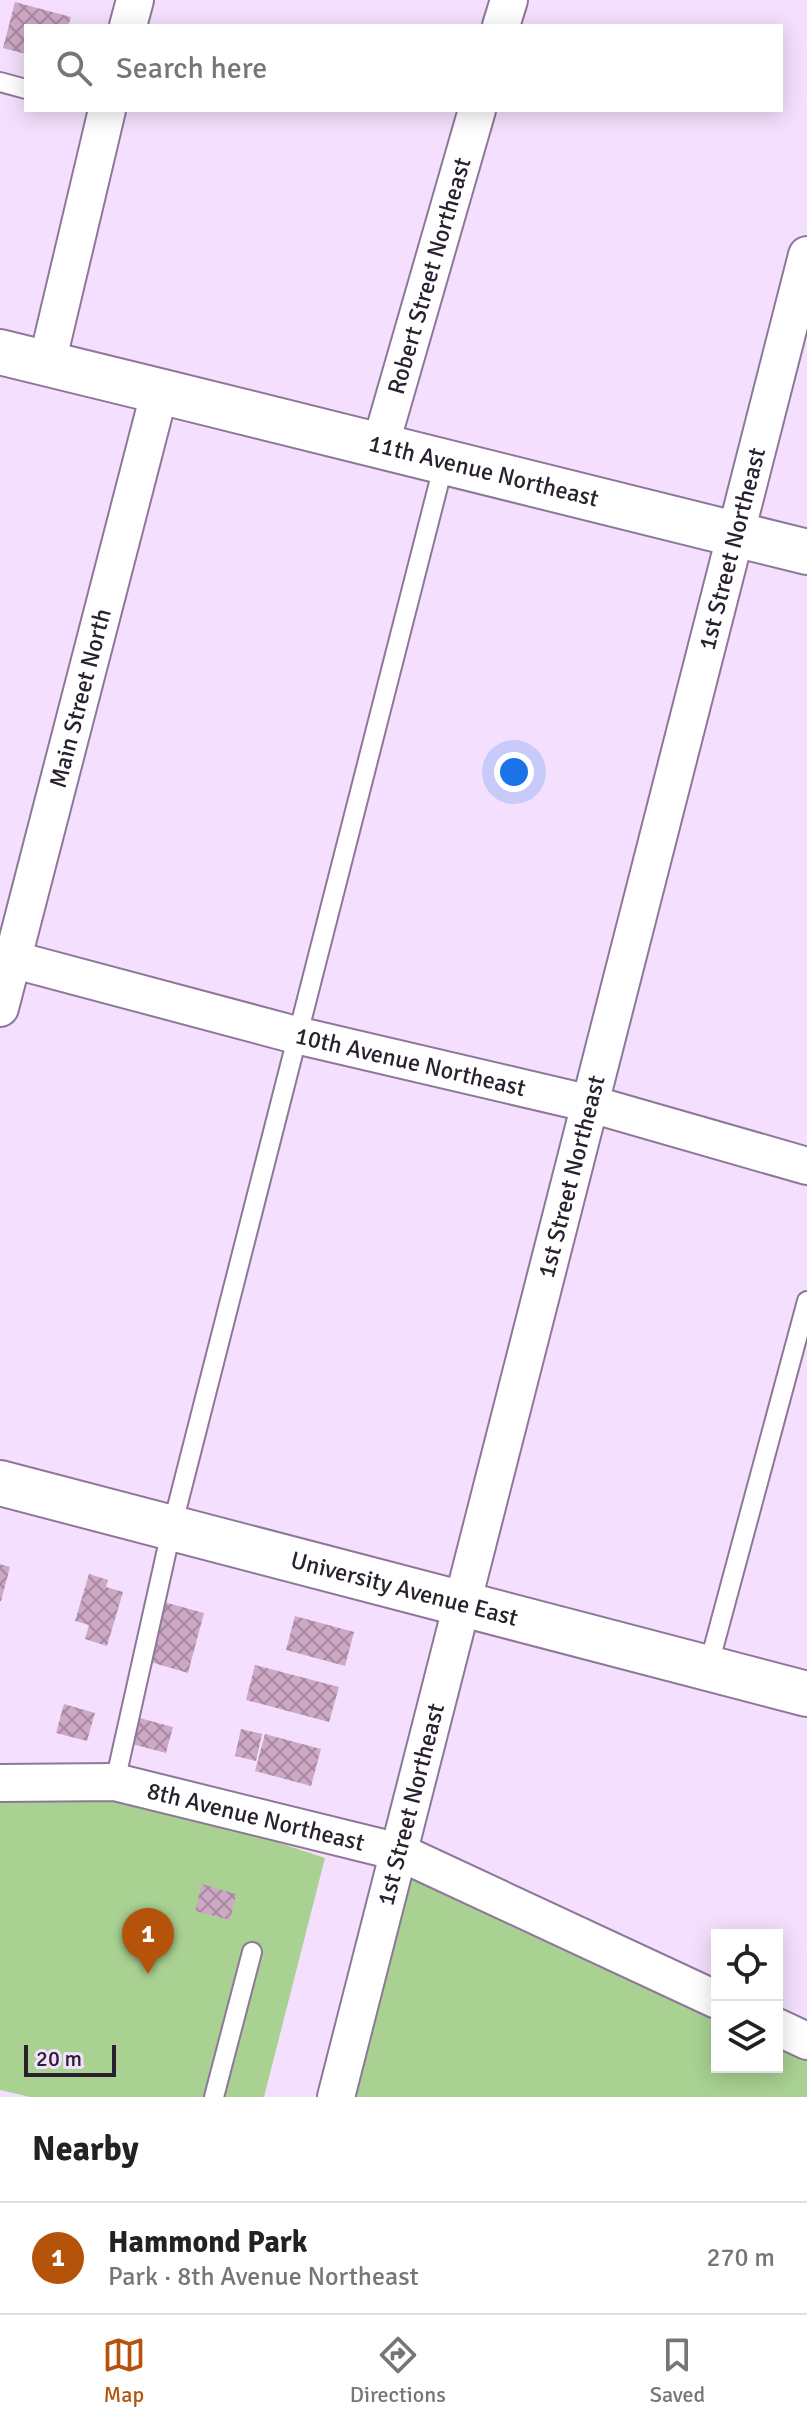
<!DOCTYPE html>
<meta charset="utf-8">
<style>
:root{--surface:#fff;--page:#f6f6f6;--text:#222;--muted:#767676;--line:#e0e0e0;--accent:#b45309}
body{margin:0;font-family:Signika,sans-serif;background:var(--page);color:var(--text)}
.controls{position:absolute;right:24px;bottom:24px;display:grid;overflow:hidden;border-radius:0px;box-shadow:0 4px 20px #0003}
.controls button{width:72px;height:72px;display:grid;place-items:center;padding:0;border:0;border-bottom:2px solid var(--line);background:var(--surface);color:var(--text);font:40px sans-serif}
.scale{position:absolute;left:24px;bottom:20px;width:92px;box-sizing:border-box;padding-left:8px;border:4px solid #2a212f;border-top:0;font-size:22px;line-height:28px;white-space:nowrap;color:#2a212f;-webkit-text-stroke:6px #f4e0fe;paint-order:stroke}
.you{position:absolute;left:514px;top:772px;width:28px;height:28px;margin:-20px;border:6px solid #fff;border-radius:50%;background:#1a73e8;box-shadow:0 0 0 12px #1a73e833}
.badge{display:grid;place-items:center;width:52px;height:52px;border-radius:50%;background:var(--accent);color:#fff;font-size:26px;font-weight:700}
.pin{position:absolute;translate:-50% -66px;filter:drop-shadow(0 2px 4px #0008)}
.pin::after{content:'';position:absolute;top:42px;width:28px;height:24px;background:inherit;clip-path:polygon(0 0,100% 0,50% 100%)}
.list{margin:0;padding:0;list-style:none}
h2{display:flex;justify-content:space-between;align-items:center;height:104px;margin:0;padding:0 32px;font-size:34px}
h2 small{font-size:26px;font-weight:400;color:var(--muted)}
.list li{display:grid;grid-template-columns:52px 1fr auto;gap:24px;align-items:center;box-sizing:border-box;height:112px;padding:0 32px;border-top:2px solid var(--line)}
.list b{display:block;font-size:30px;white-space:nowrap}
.list p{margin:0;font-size:26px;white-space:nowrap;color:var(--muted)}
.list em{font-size:26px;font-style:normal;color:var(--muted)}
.icon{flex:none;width:44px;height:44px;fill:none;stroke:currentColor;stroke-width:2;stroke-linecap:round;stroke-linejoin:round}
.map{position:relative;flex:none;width:807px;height:2097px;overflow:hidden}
.search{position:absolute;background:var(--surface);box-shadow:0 4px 20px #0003;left:24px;right:24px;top:24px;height:88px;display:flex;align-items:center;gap:20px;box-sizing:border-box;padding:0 28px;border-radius:0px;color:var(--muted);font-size:30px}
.sheet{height:216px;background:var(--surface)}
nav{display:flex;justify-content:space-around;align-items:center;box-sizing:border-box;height:112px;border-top:2px solid var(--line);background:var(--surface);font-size:22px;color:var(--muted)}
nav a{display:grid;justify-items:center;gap:4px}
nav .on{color:var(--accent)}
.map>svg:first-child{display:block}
</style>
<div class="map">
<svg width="807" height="2097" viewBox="0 0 807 2097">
<defs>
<pattern id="building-cross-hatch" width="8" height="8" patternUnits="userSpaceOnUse" patternTransform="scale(2)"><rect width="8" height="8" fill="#cda8c4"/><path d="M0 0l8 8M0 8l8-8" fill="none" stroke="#a788a0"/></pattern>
</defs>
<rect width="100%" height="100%" fill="#f4e0fe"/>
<!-- green -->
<g fill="#a8d192">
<polygon points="0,1786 158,1803 325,1858 264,2097 30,2097 0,2090"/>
<polygon points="399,1852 717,2000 717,2067 777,2067 777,2027 807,2041 807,2097 337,2097"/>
</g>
<!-- building -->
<g fill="url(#building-cross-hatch)">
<polygon points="15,2 71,17 68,26 26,26 26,54 3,48"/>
<polygon points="0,1564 10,1567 1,1601 0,1601"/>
<polygon points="89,1574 108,1580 106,1587 123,1592 107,1646 85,1639 89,1625 75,1621"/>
<polygon points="164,1602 204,1613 188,1673 147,1661"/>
<polygon points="295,1616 354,1632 345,1666 286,1650"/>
<polygon points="255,1665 339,1687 329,1722 246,1700"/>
<polygon points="64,1704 95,1713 87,1741 56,1733"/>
<polygon points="136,1717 173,1727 166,1753 128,1743"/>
<polygon points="241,1729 262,1734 256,1761 235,1756"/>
<polygon points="265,1734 321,1749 311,1786 255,1771"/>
<polygon points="202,1884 236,1894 230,1920 195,1911"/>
</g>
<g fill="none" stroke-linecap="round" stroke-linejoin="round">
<defs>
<g id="service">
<polyline points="0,82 26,89"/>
<polyline points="708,1668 807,1301"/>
<polyline points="115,1782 172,1527 444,463"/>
<polyline points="214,2097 252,1952"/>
</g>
<g id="minor">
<polyline points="128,26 135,0"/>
<polyline points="501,26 509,0"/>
<polyline points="47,363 107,110"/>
<path id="s1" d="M381 443 477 110"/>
<path id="s2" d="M0 956 296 1035 591 1104 807 1166"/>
<path id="s3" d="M0 1008 160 390"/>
<path id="s4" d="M0 1783 115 1782 399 1852 717 2000"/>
<polyline points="777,2027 807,2041"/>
<path id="s5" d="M336 2097 807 255"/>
</g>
<g id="tertiary">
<path id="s6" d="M0 352C269 418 538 483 807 552"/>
<path id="s7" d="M0 1483 807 1694"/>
</g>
</defs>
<!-- service casing -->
<use href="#service" stroke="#8e7799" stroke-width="22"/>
<!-- minor casing -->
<use href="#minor" stroke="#8e7799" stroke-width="40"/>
<!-- tertiary casing -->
<use href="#tertiary" stroke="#8e7799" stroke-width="48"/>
<!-- service -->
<use href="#service" stroke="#fff" stroke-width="18"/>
<!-- minor -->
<use href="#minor" stroke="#fff" stroke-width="36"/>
<!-- tertiary -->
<use href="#tertiary" stroke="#fff" stroke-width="44"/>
</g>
<g text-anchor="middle" stroke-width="7" stroke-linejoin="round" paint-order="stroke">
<!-- street labels -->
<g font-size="24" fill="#2a212f" stroke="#f4e0fe">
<text dy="8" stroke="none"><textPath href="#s1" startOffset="174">Robert Street Northeast</textPath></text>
<text dy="8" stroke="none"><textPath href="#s6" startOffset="498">11th Avenue Northeast</textPath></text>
<text dy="8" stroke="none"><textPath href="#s5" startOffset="1598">1st Street Northeast</textPath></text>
<text dy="8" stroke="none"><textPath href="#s3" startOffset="320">Main Street North</textPath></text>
<text dy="8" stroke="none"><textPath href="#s2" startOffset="424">10th Avenue Northeast</textPath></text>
<text dy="8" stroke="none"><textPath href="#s5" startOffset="950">1st Street Northeast</textPath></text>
<text dy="8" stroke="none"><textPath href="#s7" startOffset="418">University Avenue East</textPath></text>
<text dy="8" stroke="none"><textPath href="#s5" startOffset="302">1st Street Northeast</textPath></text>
<text dy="8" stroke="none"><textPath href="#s4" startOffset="260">8th Avenue Northeast</textPath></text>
</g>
</g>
</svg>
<div class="controls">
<button><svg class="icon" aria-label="locate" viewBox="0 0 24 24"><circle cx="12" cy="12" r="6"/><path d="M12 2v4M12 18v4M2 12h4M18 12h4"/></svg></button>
<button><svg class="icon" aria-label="layers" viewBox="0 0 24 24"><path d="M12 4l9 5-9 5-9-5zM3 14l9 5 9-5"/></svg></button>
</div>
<div class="scale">20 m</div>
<div class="you"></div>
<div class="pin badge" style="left:148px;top:1974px">1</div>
<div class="search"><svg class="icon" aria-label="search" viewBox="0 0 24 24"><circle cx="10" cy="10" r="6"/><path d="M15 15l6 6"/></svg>Search here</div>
</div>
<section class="sheet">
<h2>Nearby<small></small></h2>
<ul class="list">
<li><span class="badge">1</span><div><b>Hammond Park</b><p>Park · 8th Avenue Northeast</p></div><em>270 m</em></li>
</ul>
</section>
<nav>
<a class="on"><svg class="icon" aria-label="map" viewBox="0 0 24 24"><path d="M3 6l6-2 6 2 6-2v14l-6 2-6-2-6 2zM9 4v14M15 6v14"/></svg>Map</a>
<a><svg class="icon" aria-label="directions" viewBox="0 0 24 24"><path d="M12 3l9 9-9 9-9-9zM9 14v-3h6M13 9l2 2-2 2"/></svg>Directions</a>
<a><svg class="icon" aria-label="saved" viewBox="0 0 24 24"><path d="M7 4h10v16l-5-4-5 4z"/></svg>Saved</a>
</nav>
